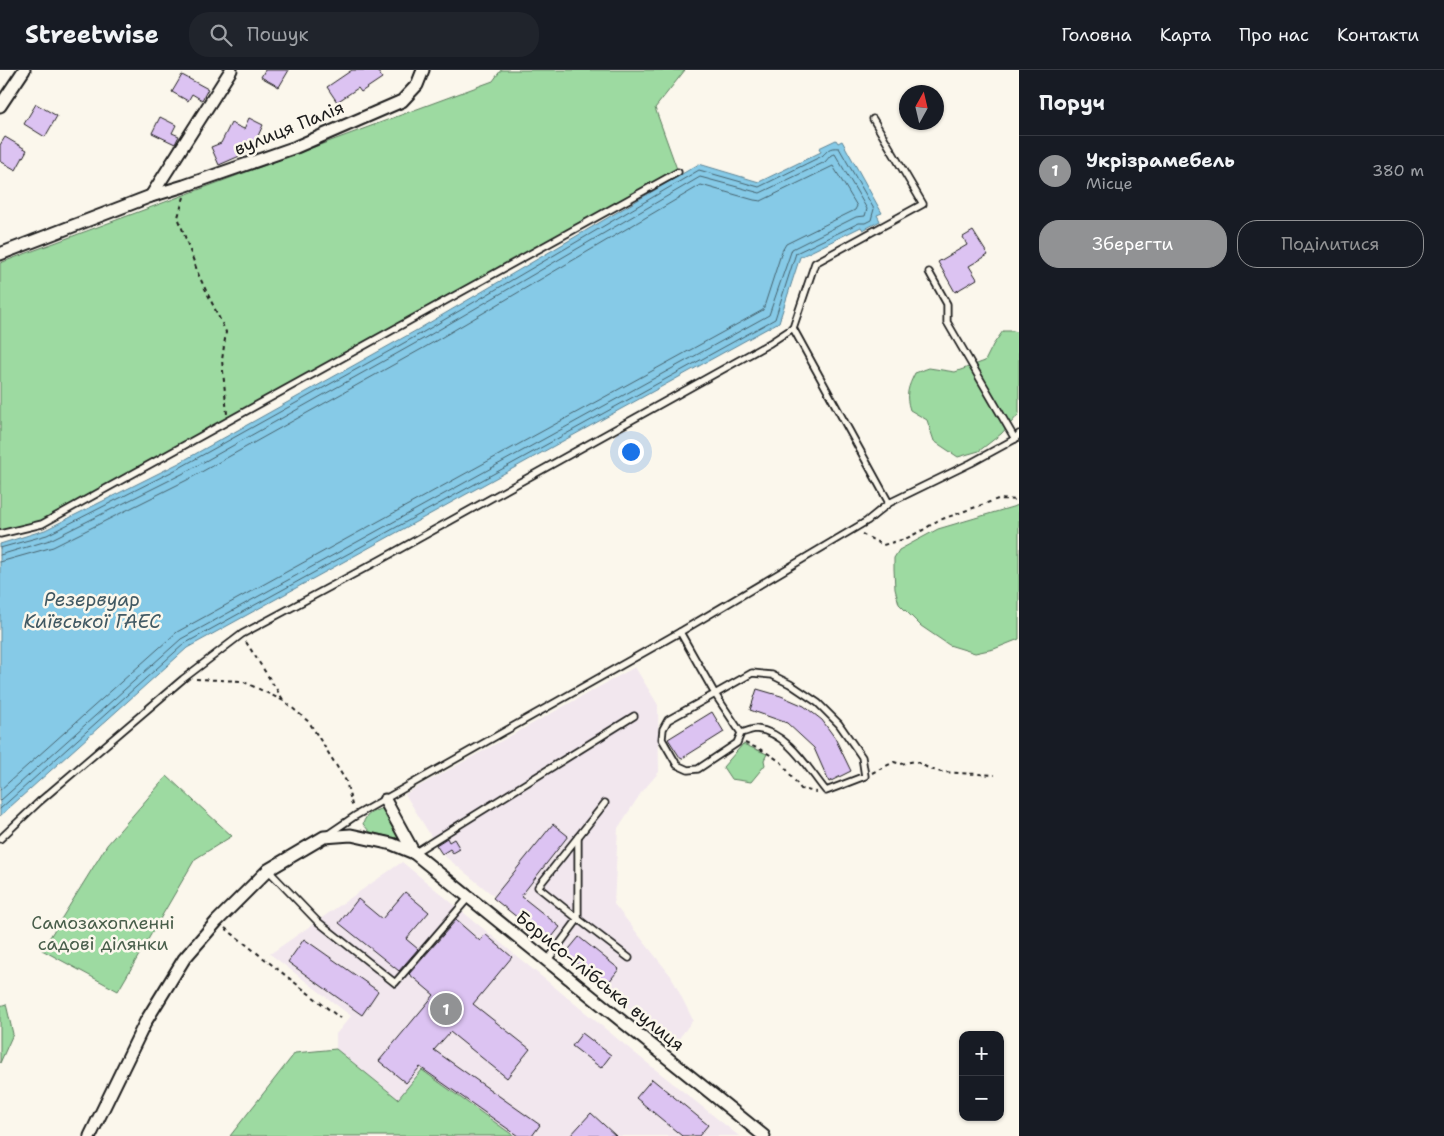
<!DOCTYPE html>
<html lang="uk">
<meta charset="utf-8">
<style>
:root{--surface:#171b24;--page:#20242c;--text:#f1f3f6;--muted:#9ea1a6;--line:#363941;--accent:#919294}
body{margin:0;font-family:"Shantell Sans",sans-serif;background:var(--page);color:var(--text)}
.controls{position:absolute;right:15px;bottom:15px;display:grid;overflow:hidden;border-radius:10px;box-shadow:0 1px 4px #0004}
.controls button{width:45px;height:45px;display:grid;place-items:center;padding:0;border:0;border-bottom:1px solid var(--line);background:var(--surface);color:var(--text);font:25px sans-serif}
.compass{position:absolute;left:899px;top:15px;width:45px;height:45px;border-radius:50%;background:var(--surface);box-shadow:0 1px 4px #0004;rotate:8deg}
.you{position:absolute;left:630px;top:381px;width:18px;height:18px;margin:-12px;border:4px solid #fff;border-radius:50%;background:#1a73e8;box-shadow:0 0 0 8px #1a73e833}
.badge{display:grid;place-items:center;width:32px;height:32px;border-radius:50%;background:var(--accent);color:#fff;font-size:16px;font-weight:700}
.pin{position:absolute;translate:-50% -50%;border:2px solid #fff;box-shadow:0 1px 5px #0006}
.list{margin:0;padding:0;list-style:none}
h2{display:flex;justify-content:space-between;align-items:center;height:65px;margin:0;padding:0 20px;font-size:21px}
h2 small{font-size:16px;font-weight:400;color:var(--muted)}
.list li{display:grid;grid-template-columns:32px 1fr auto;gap:15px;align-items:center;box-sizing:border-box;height:70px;padding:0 20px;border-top:1px solid var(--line)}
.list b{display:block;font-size:19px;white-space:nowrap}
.list p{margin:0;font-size:16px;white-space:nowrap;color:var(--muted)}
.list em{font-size:16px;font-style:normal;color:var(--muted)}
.actions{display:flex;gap:10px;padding:15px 20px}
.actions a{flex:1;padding:11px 0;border:1px solid var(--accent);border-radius:20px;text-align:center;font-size:18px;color:var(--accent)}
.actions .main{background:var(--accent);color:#fff}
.icon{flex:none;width:28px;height:28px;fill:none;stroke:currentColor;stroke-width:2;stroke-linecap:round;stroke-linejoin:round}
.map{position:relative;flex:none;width:1019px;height:1066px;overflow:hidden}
header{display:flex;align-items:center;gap:30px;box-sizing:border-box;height:70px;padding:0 25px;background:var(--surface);border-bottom:1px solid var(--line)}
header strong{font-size:24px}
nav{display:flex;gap:28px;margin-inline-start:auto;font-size:18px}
.search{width:350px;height:45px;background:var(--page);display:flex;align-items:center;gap:12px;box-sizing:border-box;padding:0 18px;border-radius:20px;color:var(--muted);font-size:19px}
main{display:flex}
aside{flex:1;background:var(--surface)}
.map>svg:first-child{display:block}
</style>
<header>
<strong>Streetwise</strong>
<div class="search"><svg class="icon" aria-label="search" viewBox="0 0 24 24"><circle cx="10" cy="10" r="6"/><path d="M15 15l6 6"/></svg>Пошук</div>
<nav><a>Головна</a><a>Карта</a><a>Про нас</a><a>Контакти</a></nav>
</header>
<main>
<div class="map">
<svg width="1019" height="1066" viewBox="0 0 1019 1066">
<rect width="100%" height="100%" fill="#fbf7ec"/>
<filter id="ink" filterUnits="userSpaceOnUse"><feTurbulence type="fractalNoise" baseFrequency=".02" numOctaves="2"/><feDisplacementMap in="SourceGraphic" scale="10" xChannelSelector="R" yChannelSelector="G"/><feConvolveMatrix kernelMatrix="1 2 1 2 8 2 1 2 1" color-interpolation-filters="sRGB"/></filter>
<g filter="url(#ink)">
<!-- built -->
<g fill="#f2e7ee">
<polygon points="635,597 658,635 659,702 641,723 618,758 614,834 671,906 693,950 674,975 555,880 493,828 494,826 442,784 405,724"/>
<polygon points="402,792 636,984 739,1066 514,1066 422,1000 398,1029 336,979 336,964 351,946 270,884"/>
</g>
<!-- green -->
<g fill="#9ddaa1" stroke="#5c7b5e">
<polygon points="501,0 685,0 655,38 678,102 42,454 0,464 0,193 493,11"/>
<path d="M1003 261H1014L1019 264V344L1001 364 979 381 958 387 934 371 927 350 910 340C905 325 908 317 915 303L929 298 955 302 985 291 993 275Z"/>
<polygon points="1019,435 1019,569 994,579 975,583 949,575 921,556 899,534 895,519 894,499 894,488 899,480 938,459"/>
<polygon points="743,674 767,684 764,690 765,695 751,712 731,709 723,697"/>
<polygon points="167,706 232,766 195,789 118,921 42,880 107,775"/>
<path d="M384 738 399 769 370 762 363 754C366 743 374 741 384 738Z"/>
<polygon points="6,934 13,964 0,993 0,936"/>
<polygon points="336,979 398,1029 422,1000 514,1066 230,1066 295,983"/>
</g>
<!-- water -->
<polygon fill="#86cae7" stroke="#5c8496" points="836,70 838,73 842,71 878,136 882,143 877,145 880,151 863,160 861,157 800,187 779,252 187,578 0,746 0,474 45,460 179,393 417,260 699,94 759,112 821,82 819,78"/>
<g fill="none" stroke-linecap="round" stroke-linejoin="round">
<!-- shore -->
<g stroke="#46626d" stroke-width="1">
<path d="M0 478 47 465 181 397 420 264 699 100 759 117 822 86C829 80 828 77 839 78L874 139 871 150 865 153H859L796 183 775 249 184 574 0 739"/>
<polyline points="0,485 50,470 184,403 423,269 700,107 760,123 825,92 831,85 835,84 867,139 865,146 856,147 792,179 769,245 181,569 0,731"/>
<polyline points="0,492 53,477 187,410 427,276 701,115 754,130 761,131 833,96 857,136 855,140 786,174 782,181 763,240 177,562 0,720"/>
</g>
</g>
<!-- building -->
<g fill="#dcc3f2" stroke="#1c1c1c">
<polygon points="265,0 289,0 279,17 261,7"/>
<polygon points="352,0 377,0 382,8 361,22 358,18 337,32 327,17"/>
<polygon points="182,5 208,19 202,30 192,24 188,31 172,22"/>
<polygon points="36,34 57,46 45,67 24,54"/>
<polygon points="160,47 176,55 172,63 179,66 175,74 152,63"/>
<polygon points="249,48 263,55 251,81 219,95 211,77 221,73 231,53 244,59"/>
<polygon points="5,67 27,80 16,100 0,91 0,75"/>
<polygon points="973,161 988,185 969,196 977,209 955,222 938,192 967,175 963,167"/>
<polygon points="757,619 781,626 804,636 822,650 835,668 851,701 829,712 814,678 787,653 750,640"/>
<polygon points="712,642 724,662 681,689 668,669"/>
<polygon points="553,754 568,766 521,826 560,857 548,872 493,828"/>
<polygon points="447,768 449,772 454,769 460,779 453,783 450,779 442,784 436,775"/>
<polygon points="405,822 429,842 406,869 418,879 399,901 339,853 358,829 382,849"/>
<polygon points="456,850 480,871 485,864 512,887 473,934 530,979 507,1008 450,962 434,980 540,1055 532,1066 518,1066 420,997 406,1013 379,991 434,925 409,904"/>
<polygon points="579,867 619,899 605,917 565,884"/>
<polygon points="304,869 378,921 362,945 288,892"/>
<polygon points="582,963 611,985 601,998 572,976"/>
<polygon points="652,1009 708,1055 699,1066 682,1066 636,1028"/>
<polygon points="591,1043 616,1066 570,1066"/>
</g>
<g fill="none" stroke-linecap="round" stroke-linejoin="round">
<defs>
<g id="lane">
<polyline points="873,49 923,134 815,193 793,258 889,433"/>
<polyline points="929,202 947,234 947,252 1015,369"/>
<polyline points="0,464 42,454 678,102"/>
<path d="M680 562 715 624 752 603 772 605 790 614 818 633 839 654 862 687 865 706 826 721C808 699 788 662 756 659 752 659 746 662 741 663L715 624 668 650 663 659 662 669 677 695 688 700 698 699 737 673 741 663"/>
<polyline points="327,765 355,746 680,562 867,451 889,433 971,393 1015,369 1019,364"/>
<polyline points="578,767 578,849 629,888"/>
<polyline points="0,769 39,732 183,609 242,564 380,490 770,273 793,258"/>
<polyline points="414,783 634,646"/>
<polyline points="268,800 317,851 395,913 469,827"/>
<polyline points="547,891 578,849 538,817 605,733"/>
</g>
<g id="street">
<polyline points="0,36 24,0"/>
<polyline points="151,126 231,0"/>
<polyline points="0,184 151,126 184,116 296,77 402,31 417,15 423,0"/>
<polyline points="385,730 414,783"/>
<polyline points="90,1066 146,951 184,889 217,851 268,800 324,767 351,765 392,774 414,783 764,1066"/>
</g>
</defs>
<!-- lane casing -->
<use href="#lane" stroke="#1c1c1c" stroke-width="9"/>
<!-- street casing -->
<use href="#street" stroke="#1c1c1c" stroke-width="15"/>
<!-- path -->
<g stroke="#1c1c1c" stroke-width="2" stroke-dasharray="4 4" stroke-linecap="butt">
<polyline points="184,127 178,147 199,206 226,262 222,290 227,344"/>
<polyline points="862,464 883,475 905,469 923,460 937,451 998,429 1019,430"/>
<polyline points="246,572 284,631"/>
<polyline points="196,609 242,611 284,631 309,652 346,711 353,739"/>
<polyline points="745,673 764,681 781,692 801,719 816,722"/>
<polyline points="872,703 894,692 901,694 915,691 930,699 941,702 995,705"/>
<polyline points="225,858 340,948"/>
</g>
<!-- lane -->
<use href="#lane" stroke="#fbf7ec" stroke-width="5.5"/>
<!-- street -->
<use href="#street" stroke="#fbf7ec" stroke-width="11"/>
</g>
</g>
<g text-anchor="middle" stroke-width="5" stroke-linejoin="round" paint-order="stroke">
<!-- street labels -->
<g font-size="18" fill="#1c1c1c" stroke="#fbf7ec">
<text transform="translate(289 58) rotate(-22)" y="6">вулиця Палія</text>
<text transform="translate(600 911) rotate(39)" y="6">Борисо-Глібська вулиця</text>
</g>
<!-- park labels -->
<g font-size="18" fill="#495e4b" stroke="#fbf7ec">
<text x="103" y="859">Самозахопленні<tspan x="103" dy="21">садові ділянки</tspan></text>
</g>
<!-- water labels -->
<g font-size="19" font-style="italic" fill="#415963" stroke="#fbf7ec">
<text x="92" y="536">Резервуар<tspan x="92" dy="22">Київської ГАЕС</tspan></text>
</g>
</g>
</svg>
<div class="controls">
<button>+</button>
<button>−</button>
</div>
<svg class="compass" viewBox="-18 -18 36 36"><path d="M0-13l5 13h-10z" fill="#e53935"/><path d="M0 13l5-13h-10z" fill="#9ea1a6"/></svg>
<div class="you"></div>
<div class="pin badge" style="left:446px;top:939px">1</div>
</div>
<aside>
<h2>Поруч<small></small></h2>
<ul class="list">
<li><span class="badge">1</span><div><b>Укрізрамебель</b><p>Місце</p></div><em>380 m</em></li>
</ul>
<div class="actions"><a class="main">Зберегти</a><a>Поділитися</a></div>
</aside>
</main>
